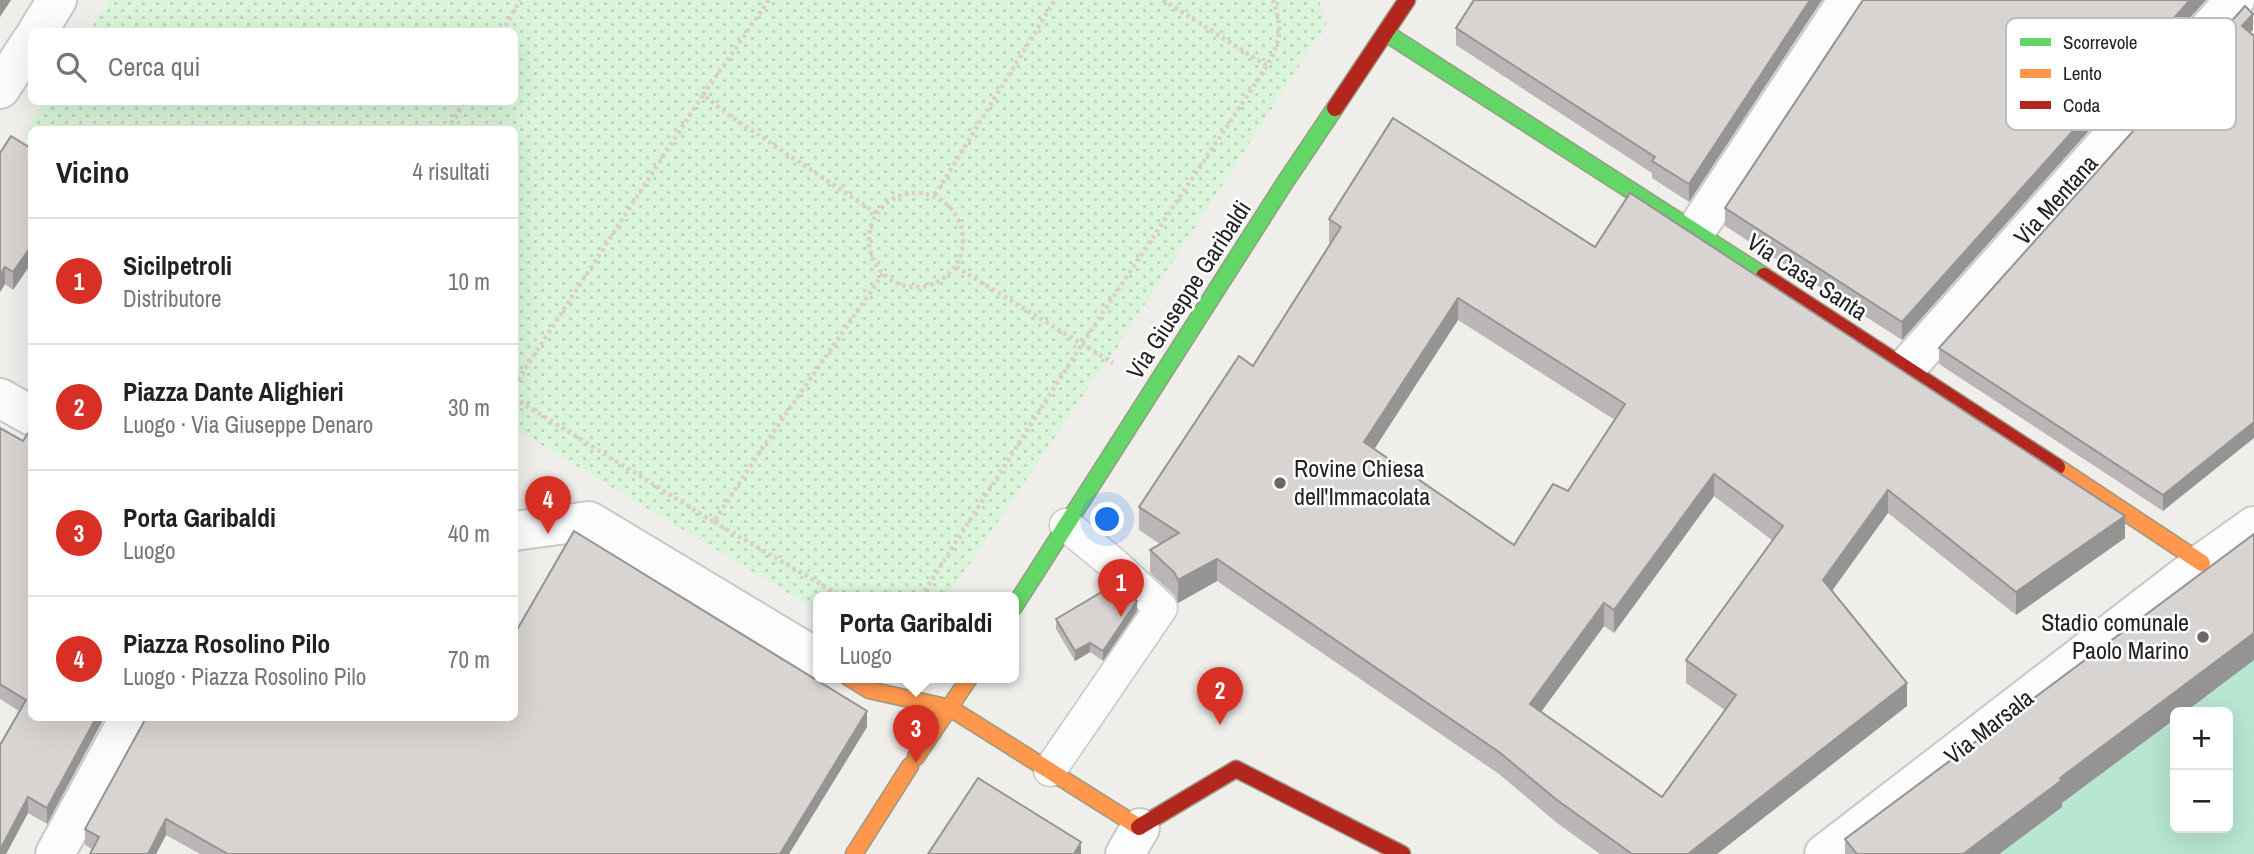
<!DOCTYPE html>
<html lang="it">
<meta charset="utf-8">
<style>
:root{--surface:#fff;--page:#f2f2f2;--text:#202124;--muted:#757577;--line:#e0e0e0;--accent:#d93025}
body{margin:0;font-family:"Archivo Narrow",sans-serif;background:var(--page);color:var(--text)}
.controls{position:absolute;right:21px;bottom:21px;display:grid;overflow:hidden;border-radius:10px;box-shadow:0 7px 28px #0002}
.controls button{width:63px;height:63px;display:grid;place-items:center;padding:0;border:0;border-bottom:2px solid var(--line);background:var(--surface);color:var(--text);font:35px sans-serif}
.you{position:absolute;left:1108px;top:520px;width:24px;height:24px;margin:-18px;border:5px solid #fff;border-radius:50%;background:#1a73e8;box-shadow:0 0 0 10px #1a73e833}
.badge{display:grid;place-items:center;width:46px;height:46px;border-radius:50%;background:var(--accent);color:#fff;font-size:23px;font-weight:700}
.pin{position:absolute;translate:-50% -58px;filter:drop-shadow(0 2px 4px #0008)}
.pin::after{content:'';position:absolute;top:37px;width:24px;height:21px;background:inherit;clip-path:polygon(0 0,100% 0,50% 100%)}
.popup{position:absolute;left:813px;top:592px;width:206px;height:91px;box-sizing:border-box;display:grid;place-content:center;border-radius:10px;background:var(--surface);filter:drop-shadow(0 2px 5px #0005);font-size:23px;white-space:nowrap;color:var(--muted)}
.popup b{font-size:26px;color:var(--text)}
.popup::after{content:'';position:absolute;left:50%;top:100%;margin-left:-14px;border:14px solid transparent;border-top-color:var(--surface)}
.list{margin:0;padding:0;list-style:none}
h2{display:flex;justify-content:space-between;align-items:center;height:91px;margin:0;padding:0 28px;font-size:30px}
h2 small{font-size:23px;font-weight:400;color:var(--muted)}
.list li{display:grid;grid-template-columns:46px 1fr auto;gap:21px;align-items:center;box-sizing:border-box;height:126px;padding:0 28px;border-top:2px solid var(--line)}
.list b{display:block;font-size:26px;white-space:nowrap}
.list p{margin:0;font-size:23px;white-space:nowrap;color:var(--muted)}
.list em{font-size:23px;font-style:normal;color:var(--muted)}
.icon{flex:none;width:38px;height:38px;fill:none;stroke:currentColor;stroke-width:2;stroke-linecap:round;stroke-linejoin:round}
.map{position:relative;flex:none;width:2254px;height:854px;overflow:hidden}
.search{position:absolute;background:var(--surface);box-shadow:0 7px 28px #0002;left:28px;top:28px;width:490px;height:77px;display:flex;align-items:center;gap:18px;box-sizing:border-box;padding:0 24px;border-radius:10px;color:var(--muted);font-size:26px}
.panel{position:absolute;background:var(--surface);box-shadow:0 7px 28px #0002;left:28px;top:126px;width:490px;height:595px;border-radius:10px}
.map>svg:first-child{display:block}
</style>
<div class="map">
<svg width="2254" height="854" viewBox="0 0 2254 854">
<defs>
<pattern id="park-dots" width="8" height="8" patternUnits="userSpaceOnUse" patternTransform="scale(1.75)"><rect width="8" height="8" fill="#daf5da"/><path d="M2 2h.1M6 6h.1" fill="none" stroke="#bbd2bb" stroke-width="1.8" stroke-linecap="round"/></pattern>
</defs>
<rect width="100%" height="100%" fill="#f0eeeb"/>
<!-- park -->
<polygon fill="url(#park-dots)" points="109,0 1319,0 1327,23 1109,360 1097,375 947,597 818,597 818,611 515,429 514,130 32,130 31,138 24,133 44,102 514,102 514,32 89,31"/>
<!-- pitch -->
<path fill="#b7e6d2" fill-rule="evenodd" d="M2254 561V854H1861ZM2175 712H2228V828H2175Z"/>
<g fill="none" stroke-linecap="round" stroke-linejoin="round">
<defs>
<polyline id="lane" points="1050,770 1161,608 1115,565 1066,525"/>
<g id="street">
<polyline points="37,32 57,0"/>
<polyline points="0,89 32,40"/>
<polyline points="1695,232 1848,0"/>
<polyline points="1906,368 2235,0"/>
<polyline points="0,398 32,416"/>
<polyline points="514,531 589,521 818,659"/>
<polyline points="55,854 129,718"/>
<polyline points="1125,854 1140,828"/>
<polyline points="1824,854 2202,563 2254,526"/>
</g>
<g id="fast">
<polyline points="1386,33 1764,276"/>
<polyline points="1014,607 1284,184 1335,108"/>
</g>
<g id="slow">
<polyline points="2057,467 2202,563"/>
<polyline points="848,677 869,690 950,708 1139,827"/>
<polyline points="916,757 970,677"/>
<polyline points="854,854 910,766"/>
</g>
<g id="jam">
<polyline points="1335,108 1407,0"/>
<polyline points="1764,276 2057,467"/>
<polyline points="1139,827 1236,769 1402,854"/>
</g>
</defs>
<!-- lane casing -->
<use href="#lane" stroke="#c9c8c7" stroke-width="35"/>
<!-- street casing -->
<use href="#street" stroke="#c9c8c7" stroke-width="42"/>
<!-- fast casing -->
<use href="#fast" stroke="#999a82" stroke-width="19"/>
<!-- slow casing -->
<use href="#slow" stroke="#999a82" stroke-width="19"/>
<!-- jam casing -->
<use href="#jam" stroke="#999a82" stroke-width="19"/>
<!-- path -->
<g stroke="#dccecd" stroke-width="4.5" stroke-dasharray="3.5 3.5" stroke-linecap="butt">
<polyline points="769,0 703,95 730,116 876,213"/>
<polyline points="1163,0 1267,66"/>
<polyline points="502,32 520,0"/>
<polyline points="448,130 464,102"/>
<circle cx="916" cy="240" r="47"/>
<polyline points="935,195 1055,0"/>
<polyline points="956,267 1113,363"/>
<polyline points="514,386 703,95"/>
<polyline points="514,398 714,522 761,450 883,274"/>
<polyline points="714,522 843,597"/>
<path d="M921 597 1082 344 1267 66C1281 39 1283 29 1273 0"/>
</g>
<!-- lane -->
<use href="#lane" stroke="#fdfcfc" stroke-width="32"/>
<!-- street -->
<use href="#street" stroke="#fdfcfc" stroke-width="38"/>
<!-- fast -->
<use href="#fast" stroke="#63d668" stroke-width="16"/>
<!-- slow -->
<use href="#slow" stroke="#ff974d" stroke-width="16"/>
<!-- jam -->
<use href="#jam" stroke="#b3261e" stroke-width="16"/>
</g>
<!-- wall -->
<g fill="#b9b6b5" fill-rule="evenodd">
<polygon points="1822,0 1689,202 1652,178 1652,173 1456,45 1456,28"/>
<polygon points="2206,0 1902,340 1725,226 1725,208"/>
<polygon points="2253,30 2250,33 2163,511 1939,364 1939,348"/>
<polygon points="32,149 32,262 13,290 5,284 0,292 0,153"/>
<path d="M1329 219 1595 247 2125 538 2016 615 1888 513 1832 591 1907 706 1717 854H1600L1557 823 1499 774 1217 581 1178 603 1174 595 1150 573V550L1160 544 1139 530V507L1253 366 1331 243 1329 242ZM1458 320 1615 420 1568 491 1514 545 1374 449ZM1714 496 1773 541 1686 660V683L1725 710 1662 797 1541 712 1604 626 1614 633Z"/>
<polygon points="0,428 23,441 32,718 104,718 47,824 28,813 6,854 0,854 19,711 0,699"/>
<polygon points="2254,534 2254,660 2185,712 2175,712 2062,803 2062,807 1999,854 1845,854 1845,839"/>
<polygon points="1137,611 1103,661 1090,652 1075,661 1056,629 1056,619"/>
<polygon points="867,727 789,854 200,854 166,835 156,854 90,854 92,849 85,845 85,829"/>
</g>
<!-- shaded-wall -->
<g fill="#969493">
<polygon points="0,0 11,0 0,17"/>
<polygon points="1810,0 1822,0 1689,202 1689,184"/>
<polygon points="2190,0 2206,0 1902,340 1902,322"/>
<polygon points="2253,14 2253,30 2242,41 2242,26"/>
<polygon points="32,245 32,262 13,290 13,272"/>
<polygon points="5,267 5,284 0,292 0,275"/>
<polygon points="1458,298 1458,320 1364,465 1364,442"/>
<polygon points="2254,422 2254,438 2163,511 2163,495"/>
<polygon points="1714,474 1714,496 1614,633 1614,610"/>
<polygon points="1888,490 1888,513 1823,603 1823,580"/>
<polygon points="2125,516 2125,538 2016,615 2016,592"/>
<polygon points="1217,559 1217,581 1178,603 1178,580"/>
<polygon points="1137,601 1137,611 1103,661 1103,651"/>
<polygon points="1604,603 1604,626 1530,727 1530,704"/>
<polygon points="2254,633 2254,660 2185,712 2175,712 2175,719 2062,803 2062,807 1999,854 1963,854 2060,778"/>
<polygon points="1090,643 1090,652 1075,661 1075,651"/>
<polygon points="1907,683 1907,706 1717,854 1688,854"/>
<polygon points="867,711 867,727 789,854 780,854"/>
<polygon points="96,718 104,718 47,824 47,808"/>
<polygon points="28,797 28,813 6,854 0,854 0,850"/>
<polygon points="166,819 166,835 156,854 148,854"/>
<polygon points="1081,842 1081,854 1074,854"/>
</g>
<!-- building -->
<g fill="#d7d4d2" stroke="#969493" stroke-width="2" fill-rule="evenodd">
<polygon points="1474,0 1810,0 1689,184 1652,161 1655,157 1456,28"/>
<polygon points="1863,0 2190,0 1902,322 1725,208"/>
<polygon points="2245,6 2253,14 2242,26 2254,36 2254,422 2163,495 1939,348"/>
<path d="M1393 118 1595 247 1630 193 2125 516 2016 592 1888 490 1823 580 1907 683 1688 854H1632L1557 800 1499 752 1217 559 1178 580 1174 572 1150 550 1179 533 1139 507 1239 356 1253 366 1341 227 1329 219ZM1458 298 1625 404 1568 491 1553 484 1514 545 1364 442ZM1714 474 1783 526 1686 660 1736 695 1662 797 1530 704 1604 603 1614 610Z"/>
<polygon points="11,136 32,149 32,245 13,272 5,267 0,275 0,153"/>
<polygon points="32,427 32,718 96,718 47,808 28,797 0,850 0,745 26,700 0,684 0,428 23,441"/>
<polygon points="574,531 867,711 780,854 228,854 166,819 148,854 90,854 99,837 85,829 146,718 514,718 514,635"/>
<polygon points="2254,534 2254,633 2060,778 2062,780 1963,854 1857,854 1845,839"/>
<polygon points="1117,583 1137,601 1103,651 1090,643 1075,651 1056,619"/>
<polygon points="978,778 1081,842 1074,854 928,854"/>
</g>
<!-- markers -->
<g fill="#6a6968" stroke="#fff" stroke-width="2.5">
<circle cx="1280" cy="483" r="7"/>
<circle cx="2203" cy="637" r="7"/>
</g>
<g text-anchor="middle" stroke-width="5" stroke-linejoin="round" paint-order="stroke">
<!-- street labels -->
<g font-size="24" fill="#222" stroke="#fff">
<text transform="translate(2056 200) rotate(-48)" y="8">Via Mentana</text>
<text transform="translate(1807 277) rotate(33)" y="8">Via Casa Santa</text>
<text transform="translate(1189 290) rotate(-57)" y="8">Via Giuseppe Garibaldi</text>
<text transform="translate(1989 727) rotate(-38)" y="8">Via Marsala</text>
</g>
<!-- poi labels -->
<g font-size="24" fill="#222" stroke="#fff" text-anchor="start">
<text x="1294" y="477">Rovine Chiesa<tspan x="1294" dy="28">dell'Immacolata</tspan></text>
<text x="2189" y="631" text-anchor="end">Stadio comunale<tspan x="2189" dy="28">Paolo Marino</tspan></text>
</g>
</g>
<!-- legend -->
<rect x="2006" y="18" width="230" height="112" rx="10" fill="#fff" stroke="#bdbdbd" stroke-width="2"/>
<rect x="2020" y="38" width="31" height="8" fill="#63d668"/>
<rect x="2020" y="69" width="31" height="9" fill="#ff974d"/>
<rect x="2020" y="101" width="31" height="8" fill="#b3261e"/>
<g font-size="19" fill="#222">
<text x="2063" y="49">Scorrevole</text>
<text x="2063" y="80">Lento</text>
<text x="2063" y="112">Coda</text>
</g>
</svg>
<div class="controls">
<button>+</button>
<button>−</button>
</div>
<div class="you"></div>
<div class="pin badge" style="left:1121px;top:617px">1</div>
<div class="pin badge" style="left:1220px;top:725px">2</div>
<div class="pin badge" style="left:916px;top:763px">3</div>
<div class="popup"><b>Porta Garibaldi</b>Luogo</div>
<div class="pin badge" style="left:548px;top:534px">4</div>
<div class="search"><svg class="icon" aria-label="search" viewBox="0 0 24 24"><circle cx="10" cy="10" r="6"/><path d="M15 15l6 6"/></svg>Cerca qui</div>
<section class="panel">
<h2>Vicino<small>4 risultati</small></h2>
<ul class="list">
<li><span class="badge">1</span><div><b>Sicilpetroli</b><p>Distributore</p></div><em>10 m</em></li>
<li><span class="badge">2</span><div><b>Piazza Dante Alighieri</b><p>Luogo · Via Giuseppe Denaro</p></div><em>30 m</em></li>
<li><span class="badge">3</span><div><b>Porta Garibaldi</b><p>Luogo</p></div><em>40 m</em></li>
<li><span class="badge">4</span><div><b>Piazza Rosolino Pilo</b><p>Luogo · Piazza Rosolino Pilo</p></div><em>70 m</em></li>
</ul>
</section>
</div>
